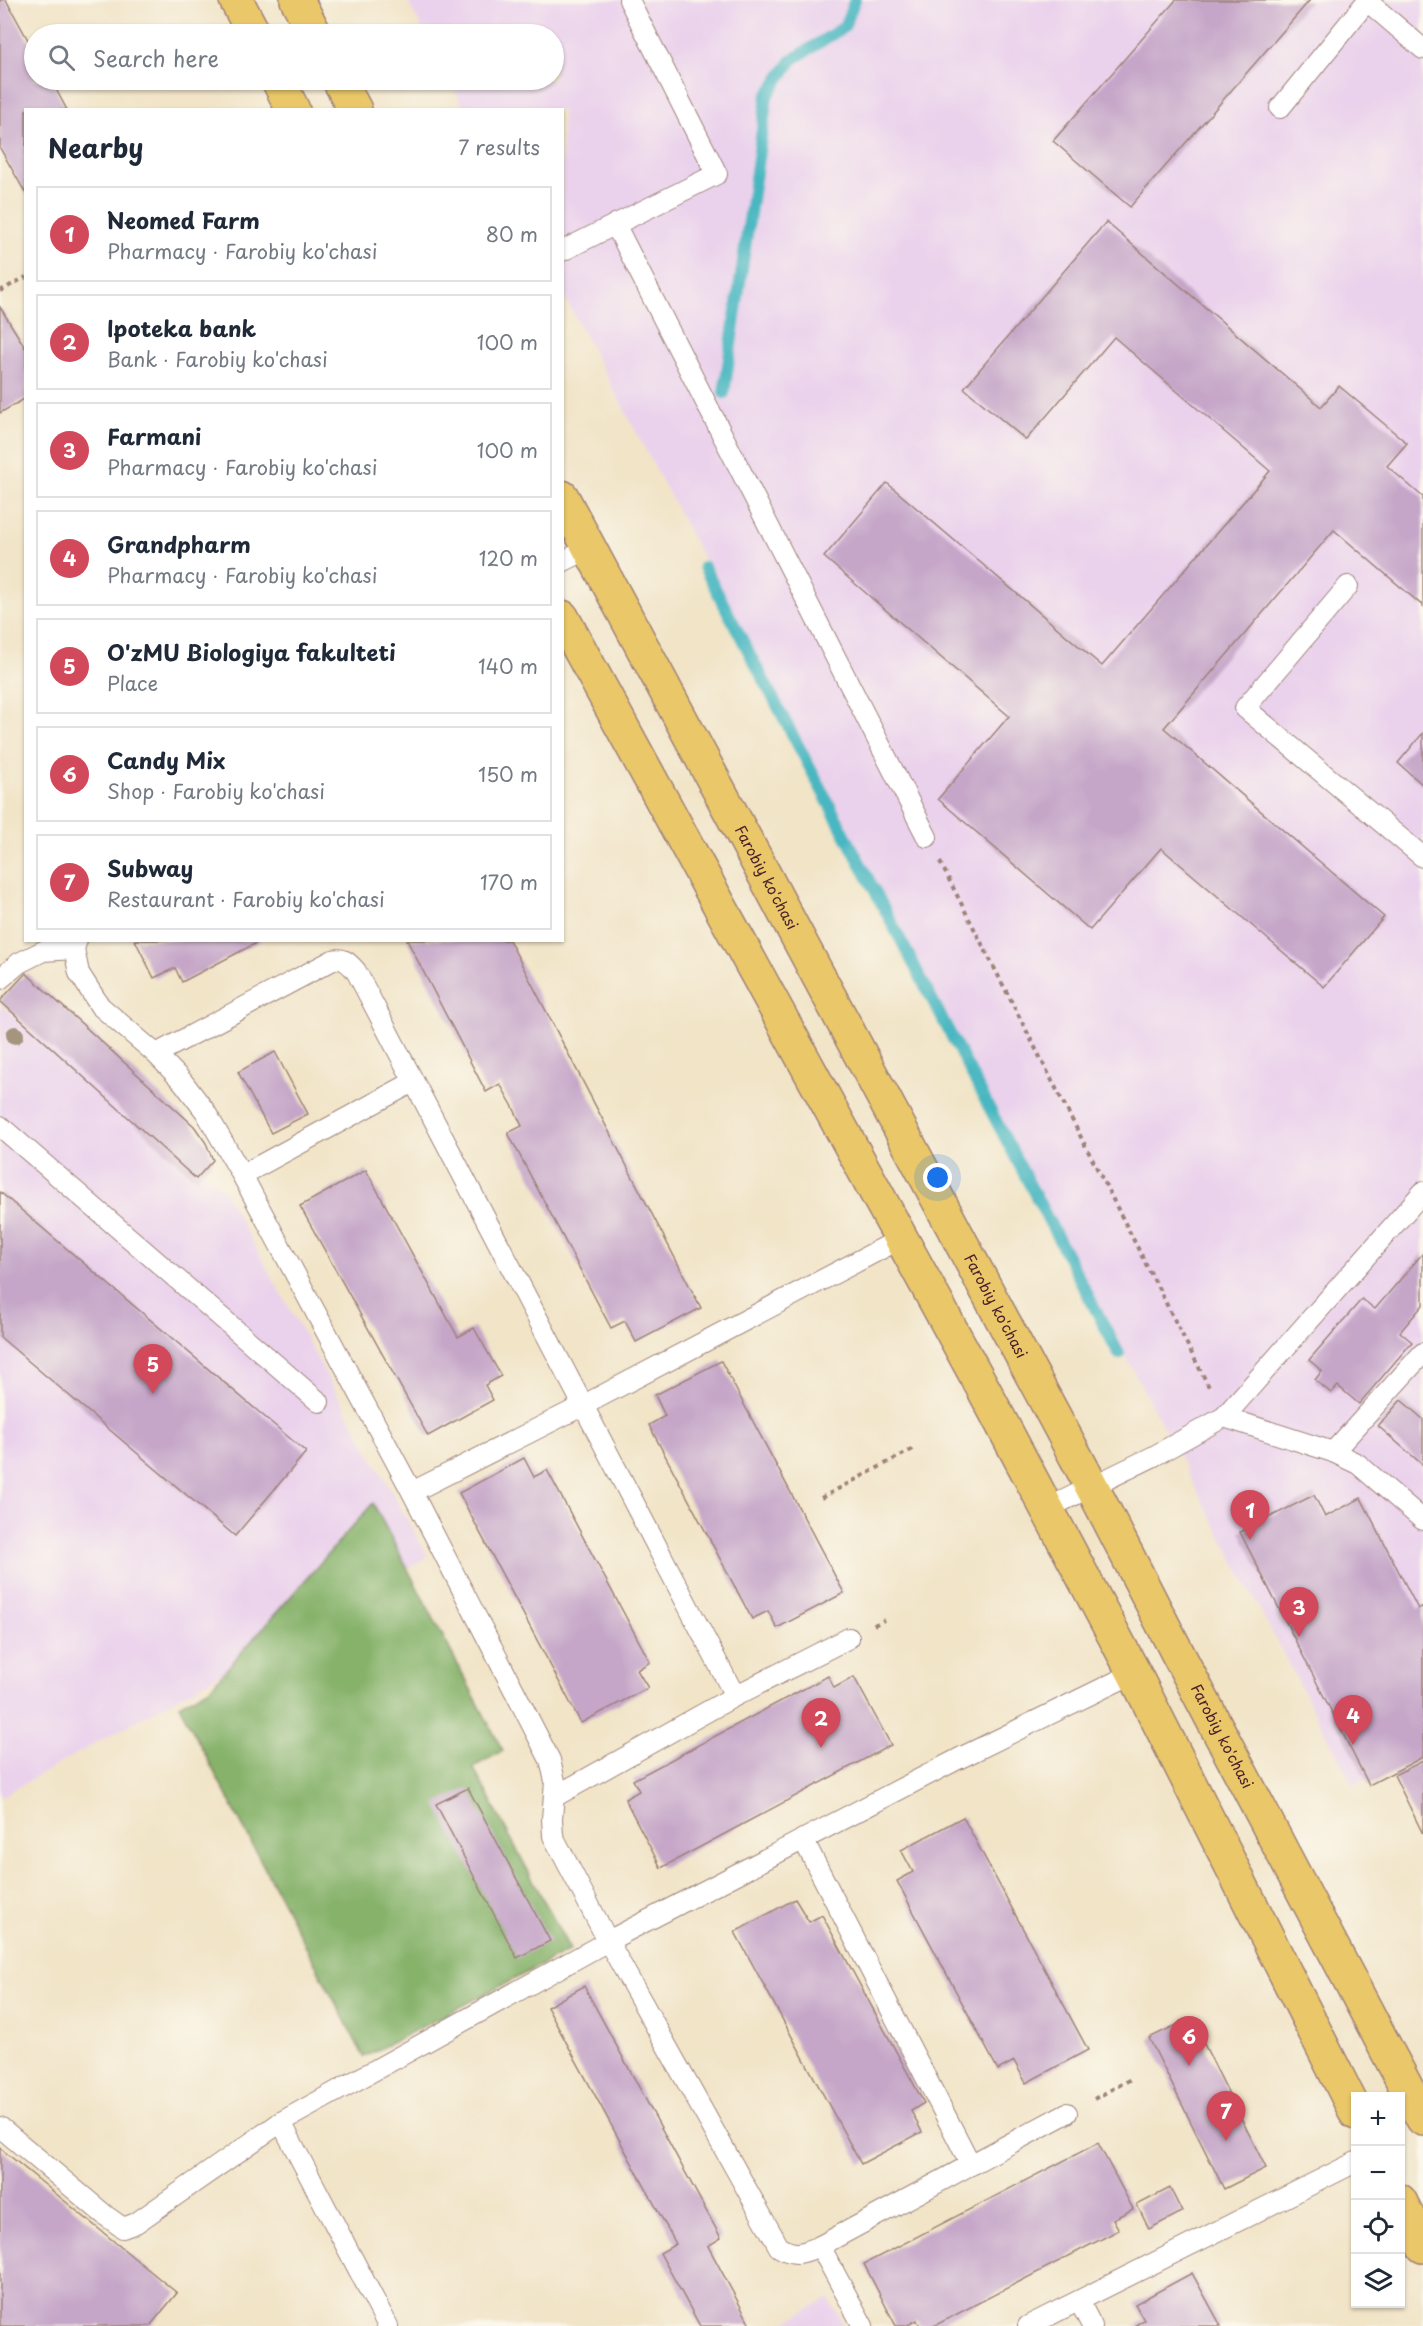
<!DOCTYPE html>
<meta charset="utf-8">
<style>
:root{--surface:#fff;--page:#f2f2f3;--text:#1f2937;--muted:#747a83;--line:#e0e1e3;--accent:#d1495b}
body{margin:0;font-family:"Playpen Sans",sans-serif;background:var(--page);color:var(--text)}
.controls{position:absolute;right:18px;bottom:18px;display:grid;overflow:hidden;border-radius:0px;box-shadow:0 2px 4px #0004}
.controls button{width:54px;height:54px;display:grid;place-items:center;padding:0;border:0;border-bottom:2px solid var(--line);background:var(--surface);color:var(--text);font:30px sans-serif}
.you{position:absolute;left:938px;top:1178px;width:21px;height:21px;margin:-15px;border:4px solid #fff;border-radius:50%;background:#1a73e8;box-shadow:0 0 0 9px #1a73e833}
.badge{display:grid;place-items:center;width:39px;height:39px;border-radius:50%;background:var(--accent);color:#fff;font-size:20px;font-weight:700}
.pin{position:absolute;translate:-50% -50px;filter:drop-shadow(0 2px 3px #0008)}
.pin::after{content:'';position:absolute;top:32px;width:21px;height:18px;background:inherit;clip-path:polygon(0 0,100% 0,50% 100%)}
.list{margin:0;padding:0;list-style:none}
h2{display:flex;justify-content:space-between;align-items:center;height:78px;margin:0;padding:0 24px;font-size:26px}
h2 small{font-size:20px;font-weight:400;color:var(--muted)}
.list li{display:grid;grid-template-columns:39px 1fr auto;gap:18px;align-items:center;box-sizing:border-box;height:96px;margin:0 12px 12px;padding:0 12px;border:2px solid var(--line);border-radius:0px}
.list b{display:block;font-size:22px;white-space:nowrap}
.list p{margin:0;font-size:20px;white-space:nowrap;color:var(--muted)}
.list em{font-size:20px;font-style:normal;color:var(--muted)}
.icon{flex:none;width:33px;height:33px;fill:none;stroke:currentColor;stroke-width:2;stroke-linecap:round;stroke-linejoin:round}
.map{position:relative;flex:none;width:1423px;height:2326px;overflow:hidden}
.search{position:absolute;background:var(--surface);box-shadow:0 2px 4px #0004;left:24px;top:24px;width:540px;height:66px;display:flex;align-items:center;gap:15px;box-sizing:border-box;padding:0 21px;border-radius:33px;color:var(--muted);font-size:22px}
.panel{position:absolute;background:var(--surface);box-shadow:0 2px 4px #0004;left:24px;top:108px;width:540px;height:834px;border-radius:0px}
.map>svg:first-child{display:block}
</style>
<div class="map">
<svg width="1423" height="2326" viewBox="0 0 1423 2326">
<rect width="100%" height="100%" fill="#fbf7ec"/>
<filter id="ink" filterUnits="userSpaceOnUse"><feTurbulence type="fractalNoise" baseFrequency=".0167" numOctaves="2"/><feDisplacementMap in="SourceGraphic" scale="12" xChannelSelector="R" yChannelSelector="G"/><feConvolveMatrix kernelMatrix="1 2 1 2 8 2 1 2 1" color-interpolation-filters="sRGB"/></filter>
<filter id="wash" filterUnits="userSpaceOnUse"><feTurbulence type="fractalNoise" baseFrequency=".008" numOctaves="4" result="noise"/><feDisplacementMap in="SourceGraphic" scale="24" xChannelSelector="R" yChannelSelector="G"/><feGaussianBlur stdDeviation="1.35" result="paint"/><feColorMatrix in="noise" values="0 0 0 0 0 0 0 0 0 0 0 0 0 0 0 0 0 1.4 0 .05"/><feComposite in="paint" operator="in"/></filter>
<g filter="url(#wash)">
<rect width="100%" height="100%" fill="#f1e4c7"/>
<!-- built -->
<g fill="#ead1ec">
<polygon points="407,0 1423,0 1423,1751 1353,1785 563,294 562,110 465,109 449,80 554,80 554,34 425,34"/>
<polygon points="0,1005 222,1188 428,1557 0,1797"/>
<polygon points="829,2298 844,2326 778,2326"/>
</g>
<!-- forest -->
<polygon fill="#86b26b" stroke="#68684b" stroke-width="1.5" points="373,1503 503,1751 473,1767 570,1950 364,2057 179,1705 210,1688"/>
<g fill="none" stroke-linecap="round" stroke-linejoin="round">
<!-- stream -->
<g stroke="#48b7c1" stroke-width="12">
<polyline points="724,393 767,96 792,60 844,27 855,0"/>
<polyline points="704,567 1119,1354"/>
</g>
</g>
<g id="blocks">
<!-- building -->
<g fill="#c5a5c8">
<polygon points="0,0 6,0 34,51 34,80 51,80 67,110 26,110 26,194 0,148"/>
<polygon points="1176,0 1310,0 1130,207 1053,141"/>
<polygon points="1106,222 1321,407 1339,386 1407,443 1387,466 1423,497 1423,606 1334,530 1164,728 1384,917 1324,987 1161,848 1090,930 938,799 1009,716 824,557 887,483 1102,666 1270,471 1114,337 1026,440 964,388"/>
<polygon points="0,307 26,349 26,398 0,413"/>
<polygon points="1423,733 1423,785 1398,763"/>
<polygon points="135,940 262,940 182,982 175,968 154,978"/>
<polygon points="407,940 509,940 701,1308 636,1342 625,1321 611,1328 508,1133 522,1126 512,1105 500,1084 486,1092"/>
<polygon points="26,973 194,1126 206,1143 213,1160 196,1179 0,1001"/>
<polygon points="275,1052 308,1114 271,1133 238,1072"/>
<polygon points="366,1170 458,1337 474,1328 501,1376 485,1385 493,1400 428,1436 300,1206"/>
<polygon points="0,1192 306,1452 235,1536 0,1337"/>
<polygon points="1423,1253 1423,1305 1400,1332 1412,1342 1359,1404 1338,1386 1331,1393 1315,1380 1322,1371 1309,1360 1362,1299 1375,1309"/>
<polygon points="721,1361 844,1593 777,1628 768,1611 752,1619 649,1425 665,1416 655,1395"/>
<polygon points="1401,1400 1423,1419 1423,1465 1378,1426"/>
<polygon points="524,1458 534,1477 547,1470 650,1662 637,1670 648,1688 581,1723 459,1493"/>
<polygon points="1314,1495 1325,1517 1361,1498 1418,1609 1423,1606 1423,1757 1369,1785 1240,1532"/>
<polygon points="828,1676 834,1688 854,1677 891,1745 661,1868 625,1799 639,1791 633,1780"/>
<polygon points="1423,1761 1423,1834 1394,1775"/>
<polygon points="468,1788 550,1941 517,1958 436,1804"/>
<polygon points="963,1817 1088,2050 1026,2083 1014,2061 998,2070 897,1881 913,1872 901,1850"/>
<polygon points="795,1899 809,1922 822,1915 924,2103 911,2111 922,2132 861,2164 735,1932"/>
<polygon points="584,1986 721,2238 708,2246 751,2326 700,2326 660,2253 676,2244 547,2007"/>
<polygon points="1191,2018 1266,2168 1224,2189 1149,2038"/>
<polygon points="1098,2143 1133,2209 1113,2219 1119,2230 934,2326 920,2326 917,2320 906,2326 896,2326 864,2264"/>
<polygon points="0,2148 177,2293 150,2326 0,2326"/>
<polygon points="1170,2188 1182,2212 1149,2229 1137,2205"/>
<polygon points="1192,2273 1221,2326 1134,2326 1144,2320 1135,2304"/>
</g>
</g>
</g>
<g filter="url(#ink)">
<use href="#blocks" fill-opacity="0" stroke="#9e8279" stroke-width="1.5"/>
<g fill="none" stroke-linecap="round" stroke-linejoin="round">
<defs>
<g id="service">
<polyline points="1280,108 1367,1 1423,49"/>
<polyline points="615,224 927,837"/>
<polyline points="562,251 717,174 629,0"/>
<polyline points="562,562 590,548"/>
<polyline points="1348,586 1245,708 1423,857"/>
<path d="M77 940 74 949 79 973 100 1006 156 1054 183 1082 205 1111 242 1175 412 1492 550 1760 555 1781 552 1819 553 1836 608 1941 779 2247C795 2257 803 2253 820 2246L1067 2113"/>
<polyline points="0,979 19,963 43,951 74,949"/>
<path d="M156 1054 333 960C344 957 349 963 356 971L735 1696"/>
<polyline points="0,1126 319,1402"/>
<polyline points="242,1175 413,1082"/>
<polyline points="1224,1417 1333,1452 1358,1464 1423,1520"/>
<polyline points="1333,1452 1423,1353"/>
<polyline points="412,1492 582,1406 902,1238"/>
<polyline points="1046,1509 1154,1456 1224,1417 1423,1192"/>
<polyline points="554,1797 735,1696 849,1638"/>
<polyline points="803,1839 971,2165"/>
<polyline points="281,2122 388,2326"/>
<polyline points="0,2127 106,2216 123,2228 136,2223 281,2122 608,1941 958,1759 1134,1673"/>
<polyline points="820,2246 863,2326"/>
<polyline points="1079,2301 1092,2326"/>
<polyline points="1028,2326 1356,2162"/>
</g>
<g id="primary">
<polyline points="236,0 254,34"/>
<polyline points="297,0 315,34"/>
<polyline points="278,80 293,110"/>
<polyline points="339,80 355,110"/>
<path id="s1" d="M562 497 1092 1487 1177 1652 1423 2119"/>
<polyline points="562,617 984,1390 1134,1673 1356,2113"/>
<polyline points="1400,2201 1423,2246"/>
</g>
</defs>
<!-- service casing -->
<use href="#service" stroke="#9e8279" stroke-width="22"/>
<!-- primary casing -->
<use href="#primary" stroke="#9e8279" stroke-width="36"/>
<!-- path -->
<g stroke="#9e8279" stroke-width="4" stroke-dasharray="4.5 4.5" stroke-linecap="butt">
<polyline points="0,291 26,277"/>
<polyline points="940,862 1210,1389"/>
<polyline points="821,1498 915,1448"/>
<polyline points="874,1625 884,1620"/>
<polyline points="1094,2099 1131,2079"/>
</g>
<!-- service -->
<use href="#service" stroke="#fff" stroke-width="20"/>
<!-- primary -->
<use href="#primary" stroke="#eac769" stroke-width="33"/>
</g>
<!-- trees -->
<circle fill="#a5957e" cx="15" cy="1035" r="9"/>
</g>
<g text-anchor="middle" stroke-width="5" stroke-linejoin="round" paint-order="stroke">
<!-- street labels -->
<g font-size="15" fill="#4a1f2b" stroke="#fbf7ec">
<text dy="5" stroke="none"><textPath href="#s1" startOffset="432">Farobiy ko'chasi</textPath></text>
<text dy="5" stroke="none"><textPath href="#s1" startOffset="918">Farobiy ko'chasi</textPath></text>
<text dy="5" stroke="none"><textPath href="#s1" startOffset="1404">Farobiy ko'chasi</textPath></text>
</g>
</g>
</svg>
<div class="controls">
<button>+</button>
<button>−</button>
<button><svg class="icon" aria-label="locate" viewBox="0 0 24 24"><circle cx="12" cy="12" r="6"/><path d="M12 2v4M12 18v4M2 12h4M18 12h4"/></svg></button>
<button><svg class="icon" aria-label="layers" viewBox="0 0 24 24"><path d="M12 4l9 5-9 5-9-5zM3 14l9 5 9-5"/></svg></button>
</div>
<div class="you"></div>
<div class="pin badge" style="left:1250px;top:1540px">1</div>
<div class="pin badge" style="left:821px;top:1748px">2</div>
<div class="pin badge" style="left:1299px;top:1637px">3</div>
<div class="pin badge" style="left:1353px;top:1745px">4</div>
<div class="pin badge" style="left:153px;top:1394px">5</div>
<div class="pin badge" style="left:1189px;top:2066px">6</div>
<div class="pin badge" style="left:1226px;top:2141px">7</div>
<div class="search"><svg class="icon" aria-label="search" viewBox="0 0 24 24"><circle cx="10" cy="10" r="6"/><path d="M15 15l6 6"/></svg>Search here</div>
<section class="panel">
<h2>Nearby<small>7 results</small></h2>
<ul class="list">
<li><span class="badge">1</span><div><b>Neomed Farm</b><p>Pharmacy · Farobiy ko'chasi</p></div><em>80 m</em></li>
<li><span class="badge">2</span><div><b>Ipoteka bank</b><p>Bank · Farobiy ko'chasi</p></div><em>100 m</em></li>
<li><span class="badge">3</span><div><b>Farmani</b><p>Pharmacy · Farobiy ko'chasi</p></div><em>100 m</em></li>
<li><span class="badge">4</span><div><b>Grandpharm</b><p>Pharmacy · Farobiy ko'chasi</p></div><em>120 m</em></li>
<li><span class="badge">5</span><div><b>O'zMU Biologiya fakulteti</b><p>Place</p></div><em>140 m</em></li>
<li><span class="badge">6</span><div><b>Candy Mix</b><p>Shop · Farobiy ko'chasi</p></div><em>150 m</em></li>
<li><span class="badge">7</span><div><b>Subway</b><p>Restaurant · Farobiy ko'chasi</p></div><em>170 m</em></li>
</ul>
</section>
</div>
